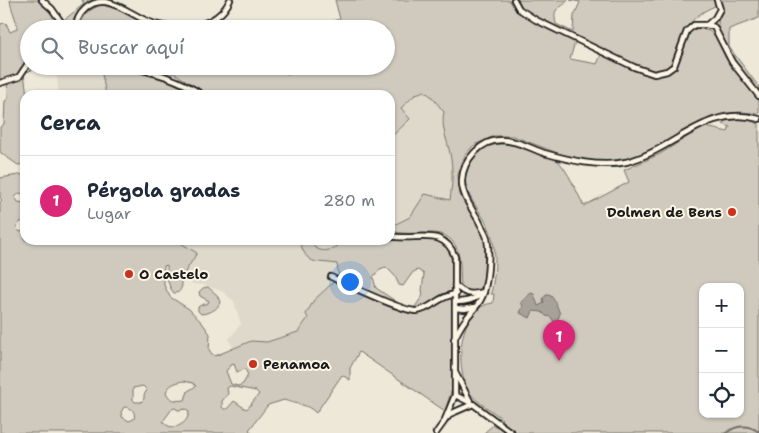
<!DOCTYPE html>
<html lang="es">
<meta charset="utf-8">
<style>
:root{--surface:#fff;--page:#f6f6f7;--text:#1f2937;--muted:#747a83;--line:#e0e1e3;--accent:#db2777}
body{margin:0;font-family:"Shantell Sans",sans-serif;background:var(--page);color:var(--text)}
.controls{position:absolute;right:15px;bottom:15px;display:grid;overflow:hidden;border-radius:10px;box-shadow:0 1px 4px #0004}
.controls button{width:45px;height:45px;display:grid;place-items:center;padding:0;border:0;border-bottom:1px solid var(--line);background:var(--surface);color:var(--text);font:25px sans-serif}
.you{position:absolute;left:349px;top:281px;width:18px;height:18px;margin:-12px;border:4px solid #fff;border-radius:50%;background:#1a73e8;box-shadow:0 0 0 8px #1a73e833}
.badge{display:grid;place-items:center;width:32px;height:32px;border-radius:50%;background:var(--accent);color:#fff;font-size:16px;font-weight:700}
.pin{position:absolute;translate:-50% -41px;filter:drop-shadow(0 1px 2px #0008)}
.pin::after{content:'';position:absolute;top:26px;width:18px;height:15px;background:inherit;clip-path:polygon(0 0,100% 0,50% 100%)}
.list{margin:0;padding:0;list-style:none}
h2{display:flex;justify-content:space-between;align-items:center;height:65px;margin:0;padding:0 20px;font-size:21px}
h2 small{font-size:16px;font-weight:400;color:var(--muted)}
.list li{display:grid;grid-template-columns:32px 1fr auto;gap:15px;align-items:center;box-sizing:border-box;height:90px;padding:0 20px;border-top:1px solid var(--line)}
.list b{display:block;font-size:19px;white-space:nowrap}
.list p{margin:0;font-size:16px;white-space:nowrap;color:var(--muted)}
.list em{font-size:16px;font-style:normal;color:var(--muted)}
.icon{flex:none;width:28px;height:28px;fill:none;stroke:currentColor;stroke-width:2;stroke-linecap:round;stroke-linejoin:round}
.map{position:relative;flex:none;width:759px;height:433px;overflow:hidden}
.search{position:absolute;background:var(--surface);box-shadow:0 1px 4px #0004;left:20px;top:20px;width:375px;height:55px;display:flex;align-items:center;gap:12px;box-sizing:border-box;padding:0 18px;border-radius:28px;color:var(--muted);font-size:19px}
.panel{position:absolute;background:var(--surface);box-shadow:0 1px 4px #0004;left:20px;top:90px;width:375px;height:155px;border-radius:15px}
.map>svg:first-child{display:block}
</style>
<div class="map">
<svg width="759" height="433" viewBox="0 0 759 433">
<rect width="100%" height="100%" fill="#eee8d9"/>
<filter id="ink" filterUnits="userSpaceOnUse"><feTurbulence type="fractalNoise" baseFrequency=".02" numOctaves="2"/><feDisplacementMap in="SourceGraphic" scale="10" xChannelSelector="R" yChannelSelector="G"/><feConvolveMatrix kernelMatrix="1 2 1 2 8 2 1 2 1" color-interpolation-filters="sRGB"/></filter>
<g filter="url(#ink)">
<!-- built -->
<g fill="#ded9cb">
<polygon points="56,69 101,69 106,95 59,95"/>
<polygon points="424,91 431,96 444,112 442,121 451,156 453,172 450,200 425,194 410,217 390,227 390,138 410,119 401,108 416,94"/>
<polygon points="176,240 354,240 339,277 332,283 298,332 267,342 251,341 233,348 229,339 241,324 234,301 222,291 204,285 193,284 182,277 197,253"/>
</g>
<!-- green -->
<g fill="#cfcabd" stroke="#76736c" fill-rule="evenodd">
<path d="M10 0H47L64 20 84 4 82 0H93C80 6 75 15 70 28L29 29V66H46L47 69 37 68 24 73 27 95H25V164L18 165 1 153 0 151V127L4 124 5 101 8 99 7 80 0 81V24L6 23 10 32 17 29C17 19 11 10 10 0Z"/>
<path d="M335 0H568C560 11 552 5 556 24L573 32 574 16 580 2 570 0H759V18L729 29V47L759 87V91C747 77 720 45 718 27 717 19 723 12 722 3 699 12 687 21 679 44 675 54 673 61 667 69L676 68 686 39 690 32 698 28 709 31 715 36 726 59 759 100V114L742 112 725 113 712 117 658 146 631 158 598 162 560 154 513 136H494L474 145 465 155 458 175 460 196 478 223 485 239 484 277 481 287 476 292 468 291 461 287C460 277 461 266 459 256 451 218 414 241 390 230V227L410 217 425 194 450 200C452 186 453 173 451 159 449 143 440 128 444 112L431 96 424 91 416 94 401 108 410 119 390 138V95H208L176 74 144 66H273L288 74 304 66H386V29H329L333 21 340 19ZM575 42 601 55 597 64 570 59Z"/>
<path d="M103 5 119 10 156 29H79C83 15 89 8 103 5Z"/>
<polygon points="66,66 113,66 170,81 187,88 197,95 106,95 101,69 63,69"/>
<path d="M746 119 759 124V433H484L493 425 497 427 502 419C492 410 477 403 469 392 454 368 458 306 493 303L494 294H491C495 275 497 256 492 237 486 211 455 193 469 165 484 136 512 143 536 152 542 154 552 156 557 160 568 170 577 193 584 206L629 182 624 170 660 154 698 130 706 127 728 132 730 127 723 124 724 121ZM703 287H740V414H703Z"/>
<path d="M25 174V195L20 193 15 197 18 202 25 203V221L20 222 16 228 20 232 25 230V240H176L197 253 182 277 178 273 182 286C180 291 179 293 174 293 167 286 167 274 167 265L164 266V285L170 297 189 309 203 324 210 334 209 350 212 354 215 356 251 341 267 342 298 332 308 318 306 314 314 300 339 277 337 264C313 260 308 267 299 240H309C317 256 334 252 344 240H432C448 244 452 254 452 269V389L445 411 359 352 350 368V380L342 375 316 413C306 403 297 405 284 400L268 405 249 430 252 433H0V202L2 200 0 198V178ZM386 267 395 276 399 285 403 286 413 272 418 270 424 274 422 290 423 295 415 307H404L376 288 373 277 380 269ZM234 364 237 372 245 369 248 375 243 384 238 386 231 384 226 371 231 365ZM184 381 193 383 196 386 188 391 185 400C177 401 169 401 166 392 169 384 177 382 184 381ZM143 386 147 390 144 395V399L141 402H135L133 400V388ZM230 386 256 391 259 394 248 408 246 409 234 401 227 409H224L222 407V401L228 394 227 388ZM124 407C131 407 136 411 134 419L129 421 122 417 121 412ZM175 408 178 410 187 409 189 412C188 425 170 433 163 421L172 409Z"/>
<path d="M208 287 217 295 220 302C218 310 209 313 201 314L198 311V307L201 305 208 303 209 301 200 296 199 292 203 288Z"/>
</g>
<!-- water -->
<polygon fill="#a7a299" stroke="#6f6c67" points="531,293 534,294 538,306 544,303 543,299 546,295 550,295 555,301 560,314 557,321 554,322 551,317 546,316 542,312 533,311 530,318 520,313 523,306 521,302"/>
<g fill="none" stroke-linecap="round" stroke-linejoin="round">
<!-- stream -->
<path stroke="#6f6c67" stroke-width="2" d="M726 433C736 425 748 424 759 432"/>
<defs>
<g id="street">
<polyline points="42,0 52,9 64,26 62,29"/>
<polyline points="514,0 519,9 536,20 634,67 654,74 667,71 674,66 687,31 694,25 707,25 714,27 732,62 759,96"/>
<polyline points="707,25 715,18 720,9 717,0"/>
<path d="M76 29C76 13 91 0 106 2 122 5 137 18 152 23 178 32 217 29 230 0"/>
<path d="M127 66C154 72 179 79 203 95"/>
<polyline points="0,83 19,77 29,62"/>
<path d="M390 236C415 242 444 225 455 257V395L444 422 436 433"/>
<path d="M331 277C346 284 404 312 417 311 432 309 438 296 456 294"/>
<path d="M455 285C465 295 472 295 484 292"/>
<path d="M455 302C467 302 474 300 483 293"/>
<polyline points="455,308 464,309 475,307"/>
<path d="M454 339C458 332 461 325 466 319 470 313 476 308 480 301 488 289 490 253 487 238 486 233 481 226 479 221 472 209 461 194 462 180 463 160 481 140 501 140 516 140 530 148 544 153 569 160 600 168 626 162 675 150 706 104 759 119"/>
<polyline points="456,374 470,401"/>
<polyline points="455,395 473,404 512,433"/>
<polyline points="448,417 450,414 473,404"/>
</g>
</defs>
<!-- street casing -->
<use href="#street" stroke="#1c1c1c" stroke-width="8"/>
<!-- street -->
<use href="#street" stroke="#fcf5e5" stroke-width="4.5"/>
</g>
</g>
<!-- markers -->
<g fill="#c8321e" stroke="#fcf5e5" stroke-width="2">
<circle cx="732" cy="212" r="5"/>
<circle cx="129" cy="274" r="5"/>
<circle cx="253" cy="364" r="5"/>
</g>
<g text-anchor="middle" stroke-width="4" stroke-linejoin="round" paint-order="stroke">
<!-- poi labels -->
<g font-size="14" font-weight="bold" fill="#1c1c1c" stroke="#fcf5e5" text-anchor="start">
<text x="722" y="217" text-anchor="end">Dolmen de Bens</text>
<text x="139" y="279">O Castelo</text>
<text x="263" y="369">Penamoa</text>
</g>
</g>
</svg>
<div class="controls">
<button>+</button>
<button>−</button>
<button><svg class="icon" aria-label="locate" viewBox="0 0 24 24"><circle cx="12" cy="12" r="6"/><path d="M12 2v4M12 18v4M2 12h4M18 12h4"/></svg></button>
</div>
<div class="you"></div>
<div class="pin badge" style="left:559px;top:361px">1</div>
<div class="search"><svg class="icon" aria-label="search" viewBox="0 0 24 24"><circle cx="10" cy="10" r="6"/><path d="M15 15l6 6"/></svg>Buscar aquí</div>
<section class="panel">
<h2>Cerca<small></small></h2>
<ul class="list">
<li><span class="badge">1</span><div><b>Pérgola gradas</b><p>Lugar</p></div><em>280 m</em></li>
</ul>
</section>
</div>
